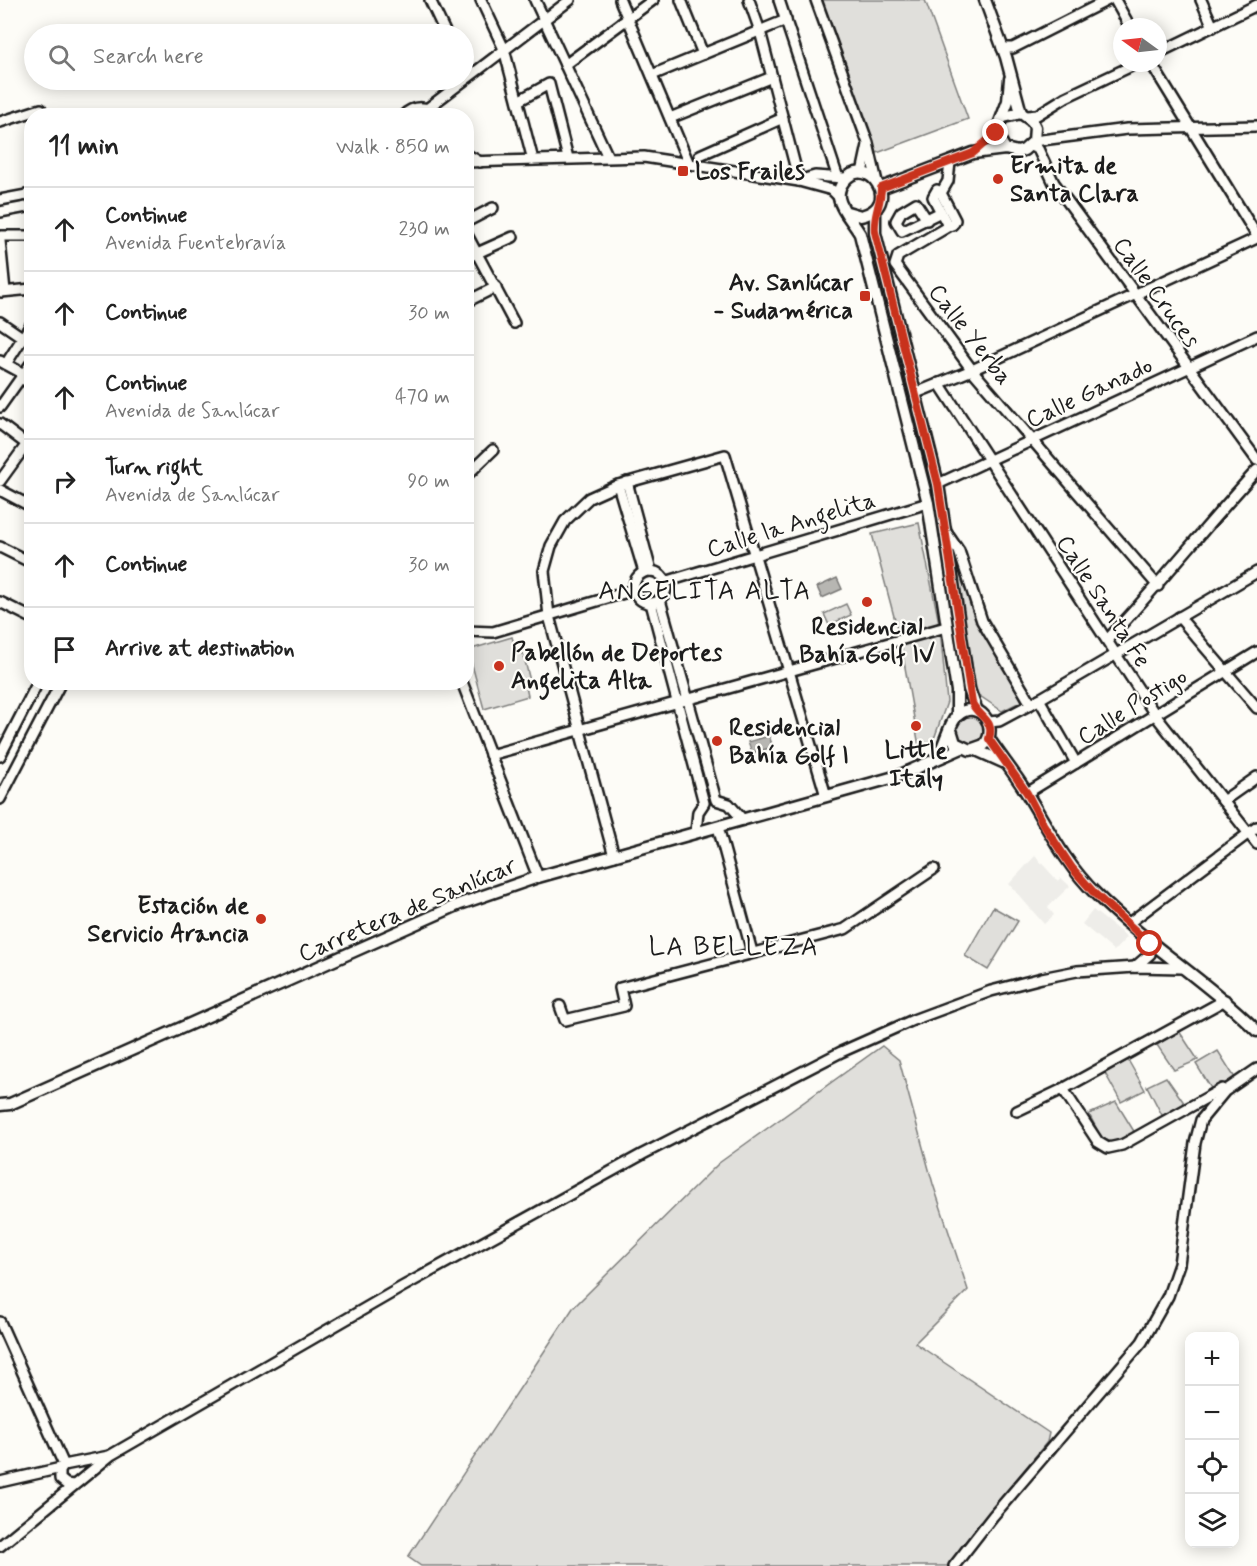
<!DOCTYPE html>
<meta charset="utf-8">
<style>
:root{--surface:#fff;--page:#f6f6f6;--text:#222;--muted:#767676;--line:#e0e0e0}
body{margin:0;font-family:Mynerve,sans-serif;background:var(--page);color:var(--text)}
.controls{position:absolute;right:18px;bottom:18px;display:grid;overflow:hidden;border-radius:12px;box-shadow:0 3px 15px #0003}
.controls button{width:54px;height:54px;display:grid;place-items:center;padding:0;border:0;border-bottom:2px solid var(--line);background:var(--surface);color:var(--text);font:30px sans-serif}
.compass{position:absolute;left:1113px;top:18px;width:54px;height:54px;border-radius:50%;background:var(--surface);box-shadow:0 3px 15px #0003;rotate:285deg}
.stop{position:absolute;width:18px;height:18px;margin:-14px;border:4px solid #c8321e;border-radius:50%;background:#fff}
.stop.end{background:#c8321e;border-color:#fff;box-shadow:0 2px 6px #0008}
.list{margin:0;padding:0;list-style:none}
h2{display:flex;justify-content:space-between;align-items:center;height:78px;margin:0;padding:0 24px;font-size:26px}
h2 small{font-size:20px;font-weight:400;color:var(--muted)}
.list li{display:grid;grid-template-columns:39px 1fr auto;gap:18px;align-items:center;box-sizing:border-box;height:84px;padding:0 24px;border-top:2px solid var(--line)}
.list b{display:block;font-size:22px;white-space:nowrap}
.list p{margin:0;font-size:20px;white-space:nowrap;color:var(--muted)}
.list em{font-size:20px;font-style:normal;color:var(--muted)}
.icon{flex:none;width:33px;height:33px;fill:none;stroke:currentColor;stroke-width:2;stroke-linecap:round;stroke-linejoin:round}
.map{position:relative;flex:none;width:1257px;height:1566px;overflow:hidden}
.search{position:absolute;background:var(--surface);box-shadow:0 3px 15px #0003;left:24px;top:24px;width:450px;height:66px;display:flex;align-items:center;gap:15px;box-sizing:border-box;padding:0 21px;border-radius:33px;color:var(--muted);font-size:22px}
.panel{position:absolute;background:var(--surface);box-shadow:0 3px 15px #0003;left:24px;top:108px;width:450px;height:582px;border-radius:24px}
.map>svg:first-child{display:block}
</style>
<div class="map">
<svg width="1257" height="1566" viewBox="0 0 1257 1566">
<rect width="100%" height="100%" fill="#fdfcf7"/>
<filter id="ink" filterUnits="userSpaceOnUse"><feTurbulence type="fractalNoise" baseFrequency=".0167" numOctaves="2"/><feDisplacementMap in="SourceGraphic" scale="12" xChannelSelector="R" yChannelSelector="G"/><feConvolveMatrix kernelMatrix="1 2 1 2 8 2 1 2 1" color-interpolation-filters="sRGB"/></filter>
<g filter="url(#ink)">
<!-- built -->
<g fill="#eeede9">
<polygon points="1035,856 1058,881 1061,878 1070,886 1048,907 1054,915 1044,924 1009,884"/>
<polygon points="1093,910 1127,937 1114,951 1082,924"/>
</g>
<!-- green -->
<g fill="#e0dfdb" stroke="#7e7e7c" stroke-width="1.5">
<polygon points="822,0 925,0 968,119 877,153"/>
<polygon points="875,249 933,486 965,685 958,686 933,514 868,250"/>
<polygon points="919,523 940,628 947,702 935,736 920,752 900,639 872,534"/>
<polygon points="952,549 978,622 1022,701 1002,711 977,694"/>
<polygon points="846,604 851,615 829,625 824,614"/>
<polygon points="512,637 516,650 522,649 530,681 525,682 528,696 484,709 468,650"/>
<circle cx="971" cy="730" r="14"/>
<polygon points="993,907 1018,921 988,970 965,956"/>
<polygon points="1179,1031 1198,1060 1174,1070 1157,1045"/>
<polygon points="882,1046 899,1060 933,1184 968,1290 915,1343 1049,1433 1047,1442 961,1547 949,1566 421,1566 408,1557 573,1308 719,1163"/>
<polygon points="1218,1051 1235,1078 1212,1090 1196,1064"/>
<polygon points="1128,1060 1145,1090 1121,1102 1105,1073"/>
<polygon points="1166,1077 1187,1107 1163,1117 1147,1086"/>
<polygon points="1116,1102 1135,1133 1112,1142 1102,1139 1089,1114"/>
</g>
<!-- water -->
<g fill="#b7b6b2" stroke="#797876" stroke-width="1.5">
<polygon points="837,578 842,589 822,598 817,587"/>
<polygon points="769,736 773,747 752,753 748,742"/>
</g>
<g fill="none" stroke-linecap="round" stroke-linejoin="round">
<defs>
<g id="minor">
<polyline points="430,0 446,34"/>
<polyline points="481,0 504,49 533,160"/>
<polyline points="535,0 608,157"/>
<polyline points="620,0 689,164"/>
<polyline points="681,0 703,54"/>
<polyline points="749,0 760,31 799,181"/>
<polyline points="779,0 838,178"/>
<polyline points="816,0 868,143 877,182"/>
<polyline points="1115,0 1130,27"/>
<polyline points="1201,0 1213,27"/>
<polyline points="1002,48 1013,48 1108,0"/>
<polyline points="1158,53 1257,5"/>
<polyline points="1151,63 1257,236"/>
<polyline points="565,65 653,0"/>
<polyline points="652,75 786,20"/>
<polyline points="518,101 549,84 568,158"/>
<polyline points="428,108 570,0"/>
<path d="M403 116C413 105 427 105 437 116"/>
<polyline points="1028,116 1037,115 1066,97 1138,63"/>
<polyline points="670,118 772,77"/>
<polyline points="0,122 41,109 43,116"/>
<polyline points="1034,141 1127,129 1257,126"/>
<polyline points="1030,146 1038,149 1054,183 1257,460"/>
<polyline points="466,154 480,162"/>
<polyline points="700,155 783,118"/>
<polyline points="466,162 644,157 799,181 832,190 839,197"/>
<polyline points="950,162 948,181 941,193 955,220 954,223 898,256 895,265 972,370 1158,586"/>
<polyline points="862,173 868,145"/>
<polyline points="801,180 815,176 844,178"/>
<polyline points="941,193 937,190 933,197 947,224 952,225"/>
<polyline points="0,200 32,194"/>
<polyline points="0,212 32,206"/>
<polyline points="927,220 916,203 901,212 896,221 902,231 941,212"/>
<polyline points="466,222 493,208"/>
<polyline points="466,233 514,323"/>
<polyline points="0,236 32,236"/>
<polyline points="0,241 5,291"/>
<polyline points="466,258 513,237"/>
<polyline points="1,292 32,289"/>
<polyline points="466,302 496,287"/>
<polyline points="0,322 22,337"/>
<polyline points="0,361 24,374"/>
<polyline points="6,364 32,323"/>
<polyline points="21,378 32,385"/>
<polyline points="939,383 1156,716 1257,844"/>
<polyline points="916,393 972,370 1257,238"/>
<polyline points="0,407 32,362"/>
<polyline points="0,424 29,446"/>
<polyline points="466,476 493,450"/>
<polyline points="0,481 32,437"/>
<polyline points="627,482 651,571"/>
<polyline points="938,484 1257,336"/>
<polyline points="618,485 644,572"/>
<polyline points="0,490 32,507"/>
<polyline points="946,532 959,551 982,621 1031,704"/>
<polyline points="0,547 32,563"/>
<circle cx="650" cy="587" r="16"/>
<polyline points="665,582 928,503"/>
<polyline points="660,600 716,800 729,804 743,820"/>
<polyline points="0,602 32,618"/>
<polyline points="651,603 704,803 698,812 696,832"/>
<polyline points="1179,617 1257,708"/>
<polyline points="466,631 493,632 634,590"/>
<path d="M1107 640C1159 585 1206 526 1257 470"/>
<polyline points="462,682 538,877"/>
<polyline points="1039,699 1076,763"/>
<polyline points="989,722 999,721 1031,704 1257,572"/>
<polyline points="490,755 946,627"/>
<polyline points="0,756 38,682"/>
<polyline points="1027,793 1257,652"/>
<polyline points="0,799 61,682"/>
<polyline points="1223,801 1257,777"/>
<polyline points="718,827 752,952"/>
<polyline points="614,856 549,616 544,571 551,546 565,521 589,498 618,485 725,455 826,796"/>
<polyline points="1129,923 1257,827"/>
<polyline points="1135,967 1150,954 1148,939"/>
<polyline points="560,1006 565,1020 624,1006 620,988 845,929 934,869"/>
<polyline points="1063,1089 1098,1142 1108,1148 1122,1145 1222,1089"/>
<polyline points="1017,1111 1063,1089 1225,1000"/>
<polyline points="0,1322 64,1465"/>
<polyline points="0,1482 61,1468"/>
<polyline points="73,1485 66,1484 60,1479 60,1471 64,1465 109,1456"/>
<polyline points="0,1546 111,1455 402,1287 643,1154 841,1052 913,1020 991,991 1042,978 1077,971 1135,967 1182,968"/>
<polyline points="954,1566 993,1516 1142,1342 1168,1296 1179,1264 1195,1143 1201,1120 1225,1091 1257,1069"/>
</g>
<g id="major">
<polyline points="985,0 1006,57 1021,113"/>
<polyline points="1005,149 996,133 1008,101 1010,79"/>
<polyline points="881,188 973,153 1005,149 1018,152 1024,150 1034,141 1035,127 1032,121 1021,113 1004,117"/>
<polyline points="875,210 875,233 938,484 969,689 977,711"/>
<path d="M847 212 861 216C904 206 868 152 844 181 840 186 838 192 839 198 841 210 854 223 860 234L928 503 957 691V715"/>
<path d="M989 739C1001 757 1015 774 1026 792 1048 828 1065 864 1096 894 1146 944 1207 981 1257 1031"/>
<polyline points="976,750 1005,763"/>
<path d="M937 758C944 747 950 721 958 715 979 698 1000 727 984 745L970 750 955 743 951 730"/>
<polyline points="0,1105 10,1104 460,904 538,877 898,776 962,748"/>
</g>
</defs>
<!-- minor casing -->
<use href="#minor" stroke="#1c1c1c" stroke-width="14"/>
<!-- major casing -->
<use href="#major" stroke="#1c1c1c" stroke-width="15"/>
<!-- minor -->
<use href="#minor" stroke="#fdfcf7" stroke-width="9"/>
<!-- major -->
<use href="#major" stroke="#fdfcf7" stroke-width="10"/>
</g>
</g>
<g fill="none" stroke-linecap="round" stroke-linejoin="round" filter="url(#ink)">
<!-- route -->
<path stroke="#c8321e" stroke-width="8" d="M996 133 973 153 881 188C881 204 873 216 875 232L938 484 972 703C979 718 995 719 989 739L1027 793 1043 824 1072 868 1095 894 1150 944"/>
</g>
<!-- markers -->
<g fill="#c8321e" stroke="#fdfcf7" stroke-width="2">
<rect x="677" y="165" width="12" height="12" rx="3"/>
<circle cx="998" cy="179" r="6"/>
<rect x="859" y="290" width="12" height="12" rx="3"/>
<circle cx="867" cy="602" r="6"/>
<circle cx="499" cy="666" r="6"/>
<circle cx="916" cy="726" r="6"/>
<circle cx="717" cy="741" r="6"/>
<circle cx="261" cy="919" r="6"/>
</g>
<g text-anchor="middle" stroke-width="4.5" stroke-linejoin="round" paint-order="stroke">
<!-- poi labels -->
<g font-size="24" font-weight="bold" fill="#1c1c1c" stroke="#fdfcf7" text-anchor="start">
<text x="1010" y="173">Ermita de<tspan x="1010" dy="28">Santa Clara</tspan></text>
<text x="695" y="179">Los Frailes</text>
<text x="853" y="290" text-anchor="end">Av. Sanlúcar<tspan x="853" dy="28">- Sudamérica</tspan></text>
<text x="867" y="634" text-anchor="middle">Residencial<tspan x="867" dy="28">Bahía Golf IV</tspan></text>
<text x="511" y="660">Pabellón de Deportes<tspan x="511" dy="28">Angelita Alta</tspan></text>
<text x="729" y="735">Residencial<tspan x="729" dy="28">Bahía Golf I</tspan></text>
<text x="916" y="758" text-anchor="middle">Little<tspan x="916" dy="28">Italy</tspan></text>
<text x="249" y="913" text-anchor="end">Estación de<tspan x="249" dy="28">Servicio Arancia</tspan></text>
</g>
<!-- street labels -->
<g font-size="24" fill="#1c1c1c" stroke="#fdfcf7">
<text transform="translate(1157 292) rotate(54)" y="8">Calle Cruces</text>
<text transform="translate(971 334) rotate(52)" y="8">Calle Yerba</text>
<text transform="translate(1089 392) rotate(-25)" y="8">Calle Ganado</text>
<text transform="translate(791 524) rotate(-17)" y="8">Calle la Angelita</text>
<text transform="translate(1104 601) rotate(57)" y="8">Calle Santa Fe</text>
<text transform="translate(1132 706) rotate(-32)" y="8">Calle Postigo</text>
<text transform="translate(407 909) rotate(-23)" y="8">Carretera de Sanlúcar</text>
</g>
<!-- neighbourhood labels -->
<g font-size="26" letter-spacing="1.5" fill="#1c1c1c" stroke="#fdfcf7">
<text x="705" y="599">ANGELITA ALTA</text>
<text x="734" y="955">LA BELLEZA</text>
</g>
</g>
</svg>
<div class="controls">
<button>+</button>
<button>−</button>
<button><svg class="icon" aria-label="locate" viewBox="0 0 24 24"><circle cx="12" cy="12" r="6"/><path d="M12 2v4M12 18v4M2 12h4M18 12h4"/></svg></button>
<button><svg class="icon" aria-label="layers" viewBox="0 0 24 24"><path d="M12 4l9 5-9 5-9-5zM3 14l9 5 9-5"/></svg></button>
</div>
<svg class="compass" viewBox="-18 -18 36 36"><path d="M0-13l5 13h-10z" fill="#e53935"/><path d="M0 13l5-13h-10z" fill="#767676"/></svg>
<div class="stop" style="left:1150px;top:944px"></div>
<div class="stop end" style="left:996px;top:133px"></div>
<div class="search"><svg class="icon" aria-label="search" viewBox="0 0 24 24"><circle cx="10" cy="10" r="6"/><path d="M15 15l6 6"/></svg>Search here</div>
<section class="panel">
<h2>11 min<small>Walk · 850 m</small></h2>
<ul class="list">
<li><svg class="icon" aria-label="ahead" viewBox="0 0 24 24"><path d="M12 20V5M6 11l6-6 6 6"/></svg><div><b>Continue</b><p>Avenida Fuentebravía</p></div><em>230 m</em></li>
<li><svg class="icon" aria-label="ahead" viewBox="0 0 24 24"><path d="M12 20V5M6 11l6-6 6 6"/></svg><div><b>Continue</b></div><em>30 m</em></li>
<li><svg class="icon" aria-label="ahead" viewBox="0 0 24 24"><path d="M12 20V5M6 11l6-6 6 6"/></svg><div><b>Continue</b><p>Avenida de Sanlúcar</p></div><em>470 m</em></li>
<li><svg class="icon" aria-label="right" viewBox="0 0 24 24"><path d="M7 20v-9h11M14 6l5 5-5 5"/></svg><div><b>Turn right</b><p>Avenida de Sanlúcar</p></div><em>90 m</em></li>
<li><svg class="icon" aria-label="ahead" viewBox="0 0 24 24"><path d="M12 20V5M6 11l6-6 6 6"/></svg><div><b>Continue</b></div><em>30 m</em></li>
<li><svg class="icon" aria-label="arrive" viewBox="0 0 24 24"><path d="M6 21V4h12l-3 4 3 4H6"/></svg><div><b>Arrive at destination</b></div></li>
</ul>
</section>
</div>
